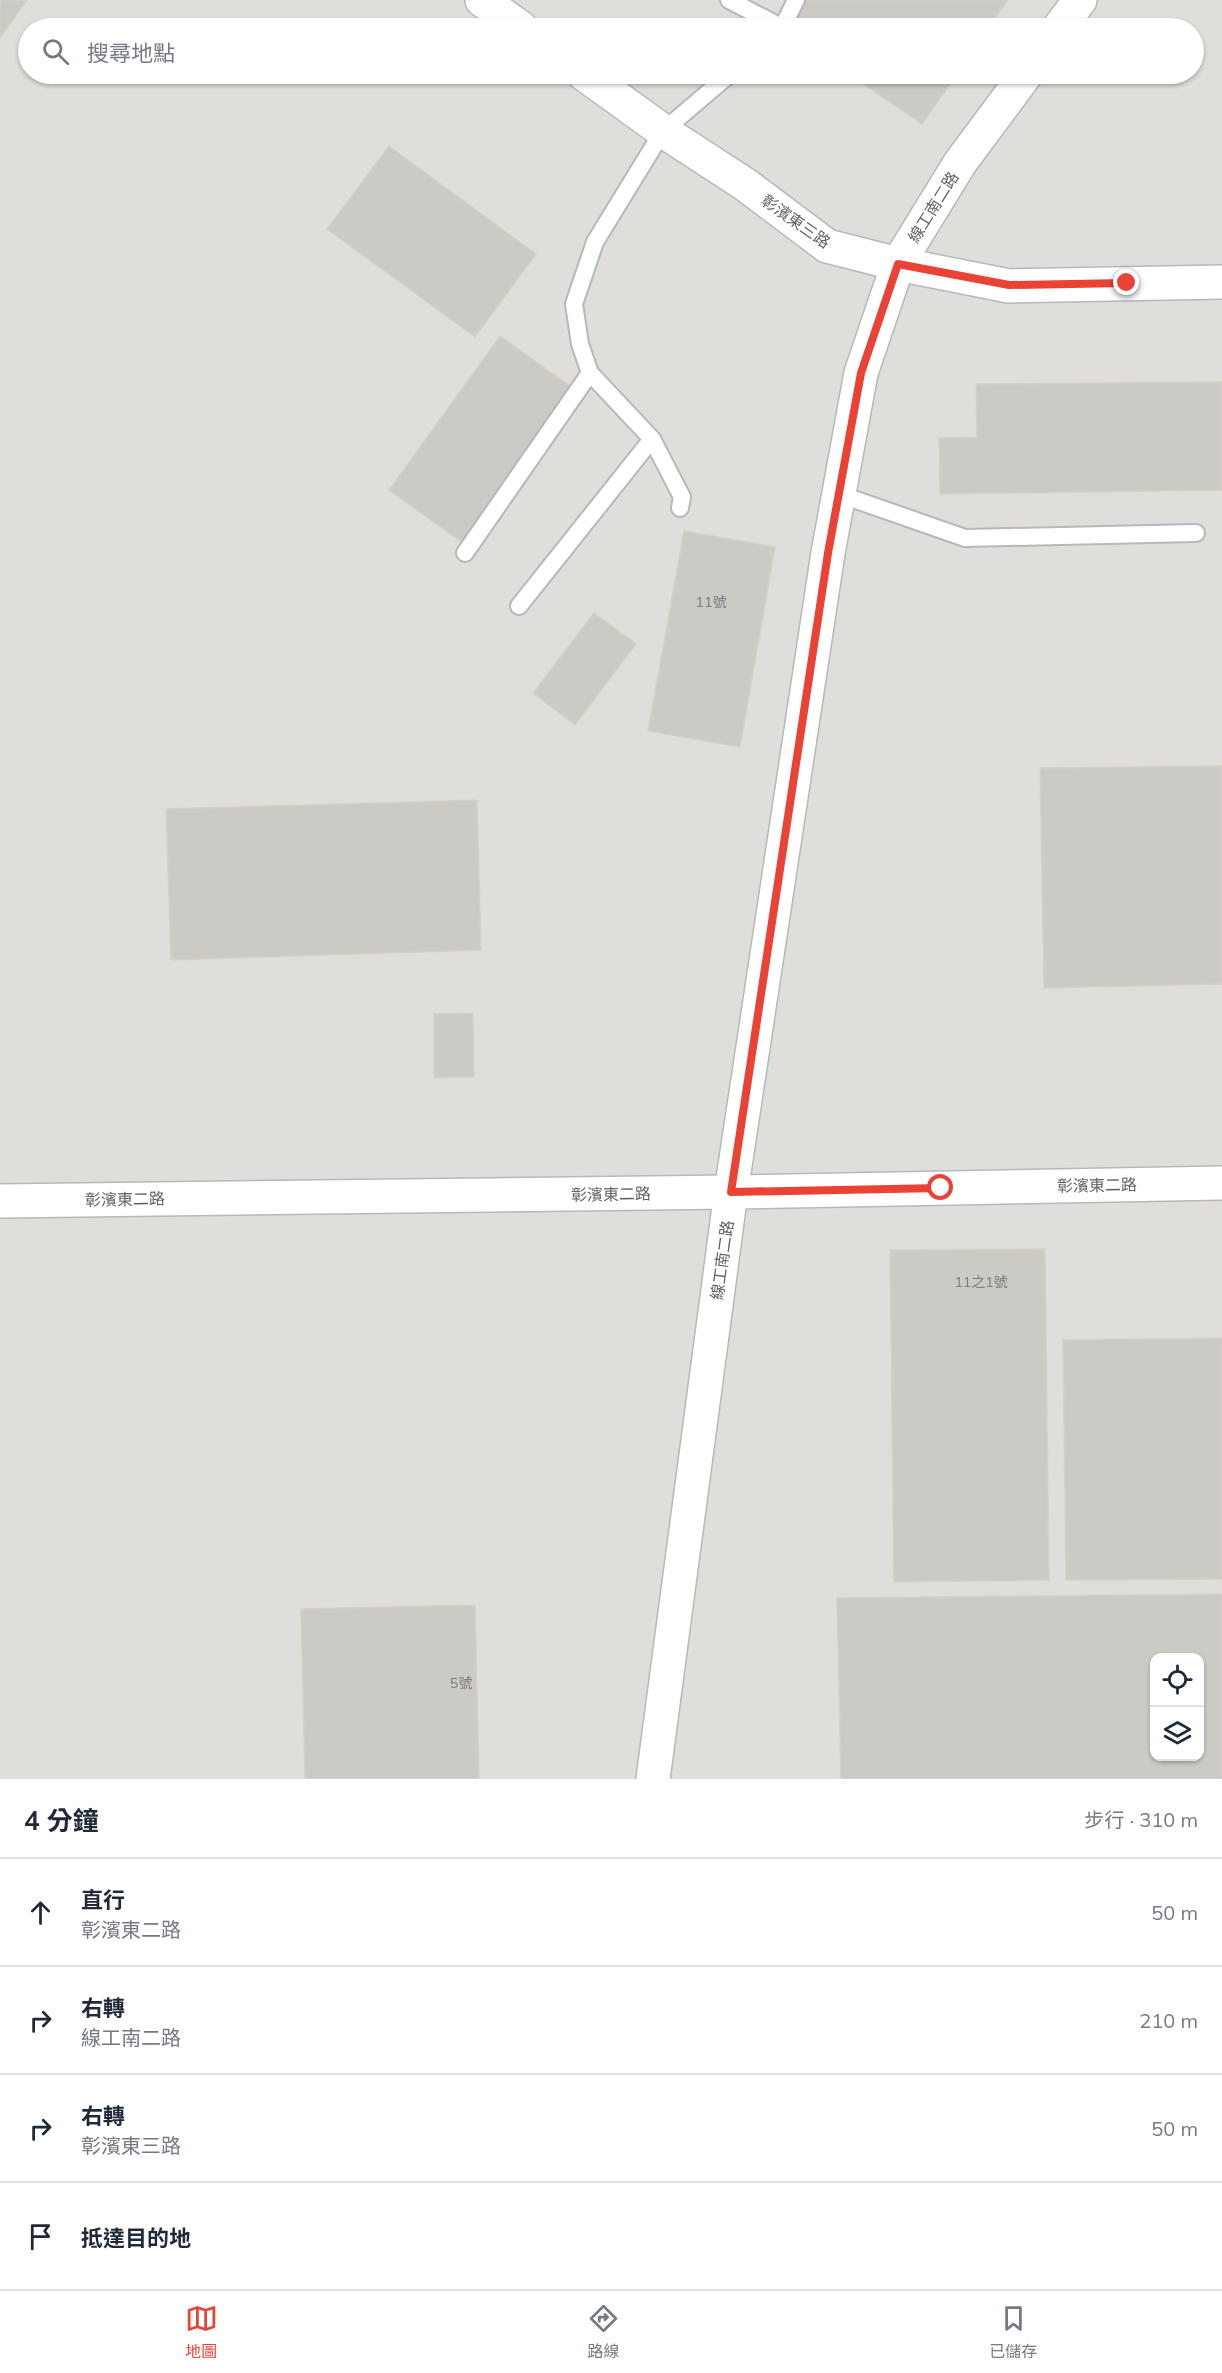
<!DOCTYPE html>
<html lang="zh-TW">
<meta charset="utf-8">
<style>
:root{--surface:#fff;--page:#f6f6f7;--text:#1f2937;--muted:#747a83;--line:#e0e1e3;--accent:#ea4335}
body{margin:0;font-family:Mulish,"Noto Sans TC",sans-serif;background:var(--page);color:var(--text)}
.controls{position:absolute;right:18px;bottom:18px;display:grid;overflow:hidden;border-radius:12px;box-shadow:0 2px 4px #0004}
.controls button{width:54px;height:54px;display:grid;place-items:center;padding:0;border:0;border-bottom:2px solid var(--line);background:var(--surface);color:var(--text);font:30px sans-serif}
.stop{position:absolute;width:18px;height:18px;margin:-14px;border:4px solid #ea4335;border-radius:50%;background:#fff}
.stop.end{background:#ea4335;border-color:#fff;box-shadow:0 2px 6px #0008}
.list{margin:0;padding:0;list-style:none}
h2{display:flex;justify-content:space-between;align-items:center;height:78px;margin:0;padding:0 24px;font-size:26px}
h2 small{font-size:20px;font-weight:400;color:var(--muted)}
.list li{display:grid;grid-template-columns:39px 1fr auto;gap:18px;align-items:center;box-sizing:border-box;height:108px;padding:0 24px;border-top:2px solid var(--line)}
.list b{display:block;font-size:22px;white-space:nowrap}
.list p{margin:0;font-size:20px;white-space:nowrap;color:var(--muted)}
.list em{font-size:20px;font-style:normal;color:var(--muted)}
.icon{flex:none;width:33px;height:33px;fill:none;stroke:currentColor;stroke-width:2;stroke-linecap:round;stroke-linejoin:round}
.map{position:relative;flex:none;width:1222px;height:1779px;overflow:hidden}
.search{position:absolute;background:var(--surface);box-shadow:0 2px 4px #0004;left:18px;right:18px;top:18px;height:66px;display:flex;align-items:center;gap:15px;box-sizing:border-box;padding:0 21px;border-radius:33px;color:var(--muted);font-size:22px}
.sheet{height:510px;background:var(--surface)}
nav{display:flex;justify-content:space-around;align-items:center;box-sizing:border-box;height:84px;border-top:2px solid var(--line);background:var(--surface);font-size:16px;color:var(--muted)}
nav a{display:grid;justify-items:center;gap:3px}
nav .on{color:var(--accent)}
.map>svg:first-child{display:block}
</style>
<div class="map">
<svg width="1222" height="1779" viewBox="0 0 1222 1779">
<rect width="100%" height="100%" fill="#f1efe8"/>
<!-- industrial -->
<path fill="#e0deda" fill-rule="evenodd" d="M0 0H1222V1779H0ZM28 28H1194V74H28ZM1154 1658H1200V1756H1154Z"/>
<!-- building -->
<g fill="#cccac5" stroke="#d6d1c6" stroke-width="1.5" fill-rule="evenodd">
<polygon points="0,0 27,0 0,38"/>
<polygon points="802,0 1008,0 988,28 783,28"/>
<polygon points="849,74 957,74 922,124"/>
<polygon points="389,146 536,254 475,337 327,229"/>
<polygon points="500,336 585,397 474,551 389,490"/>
<polygon points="1222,382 1222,490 940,494 939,438 977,437 976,384"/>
<polygon points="684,531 775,547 740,747 648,731"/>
<polygon points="594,613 636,644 575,725 533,693"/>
<polygon points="1222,766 1222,984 1044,988 1040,768"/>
<polygon points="477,800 481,950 171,960 166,809"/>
<polygon points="473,1013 474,1077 434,1078 434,1014"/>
<polygon points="1045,1249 1049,1580 894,1582 890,1250"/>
<polygon points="1222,1338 1222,1579 1066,1580 1063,1340"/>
<path d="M1222 1594V1779H841L837 1598ZM1154 1658H1200V1756H1154Z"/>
<polygon points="475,1605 479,1779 305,1779 301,1609"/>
</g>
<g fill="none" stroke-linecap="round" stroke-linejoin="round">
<defs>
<g id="lane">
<polyline points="729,0 783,28"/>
<polyline points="782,28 796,0"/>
<polyline points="839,494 965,538 1196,533"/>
<polyline points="680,508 682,497 652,439 590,373 580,344 574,304 595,242 663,131 730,74"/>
<polyline points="465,553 590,373"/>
<polyline points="519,606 652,439"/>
</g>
<g id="street">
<polyline points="482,0 521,28"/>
<polyline points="1059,28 1080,0"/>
<polyline points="584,74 663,131 746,185 827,246 898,264 1009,286 1222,282"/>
<polyline points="0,1201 731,1192 1222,1183"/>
<polyline points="653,1779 731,1192 828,553 861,373 898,264 960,163 1026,74"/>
</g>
</defs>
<!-- lane casing -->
<use href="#lane" stroke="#b5b8bc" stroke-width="20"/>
<!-- street casing -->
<use href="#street" stroke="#b5b8bc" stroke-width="36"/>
<!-- lane -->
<use href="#lane" stroke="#fff" stroke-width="16"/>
<!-- street -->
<use href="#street" stroke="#fff" stroke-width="33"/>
</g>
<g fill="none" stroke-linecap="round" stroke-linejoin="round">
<!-- route -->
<polyline stroke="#ea4335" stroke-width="8" points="941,1188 731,1192 828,553 861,373 898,264 1009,285 1127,283"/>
</g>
<g text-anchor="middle" stroke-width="4.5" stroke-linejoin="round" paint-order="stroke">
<!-- number labels -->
<g font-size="14" fill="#7a7d7f">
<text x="711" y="607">11號</text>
<text x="981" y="1287">11之1號</text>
<text x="461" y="1688">5號</text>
</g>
<!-- street labels -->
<g font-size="16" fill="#5f6368" stroke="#fff">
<text transform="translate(933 207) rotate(-58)" y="6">線工南二路</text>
<text transform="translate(796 221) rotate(35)" y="6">彰濱東三路</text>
<text transform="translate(1097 1185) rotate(-1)" y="6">彰濱東二路</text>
<text transform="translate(611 1194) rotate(-1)" y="6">彰濱東二路</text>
<text transform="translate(125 1199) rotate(-1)" y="6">彰濱東二路</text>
<text transform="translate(722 1260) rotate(-82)" y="6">線工南二路</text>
</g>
</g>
</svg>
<div class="controls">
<button><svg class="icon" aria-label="locate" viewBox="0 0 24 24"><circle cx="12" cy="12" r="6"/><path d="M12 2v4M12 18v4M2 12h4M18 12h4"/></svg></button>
<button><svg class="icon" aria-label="layers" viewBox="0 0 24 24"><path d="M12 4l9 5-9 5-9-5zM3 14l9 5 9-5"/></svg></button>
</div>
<div class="stop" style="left:941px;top:1188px"></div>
<div class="stop end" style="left:1127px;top:283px"></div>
<div class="search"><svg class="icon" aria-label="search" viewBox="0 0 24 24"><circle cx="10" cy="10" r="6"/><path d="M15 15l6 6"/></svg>搜尋地點</div>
</div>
<section class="sheet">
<h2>4 分鐘<small>步行 · 310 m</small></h2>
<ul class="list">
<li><svg class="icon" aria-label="ahead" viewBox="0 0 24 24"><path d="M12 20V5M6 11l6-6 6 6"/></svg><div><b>直行</b><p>彰濱東二路</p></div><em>50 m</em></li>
<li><svg class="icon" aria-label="right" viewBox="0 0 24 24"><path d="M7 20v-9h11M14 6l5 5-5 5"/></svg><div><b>右轉</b><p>線工南二路</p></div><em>210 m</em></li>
<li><svg class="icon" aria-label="right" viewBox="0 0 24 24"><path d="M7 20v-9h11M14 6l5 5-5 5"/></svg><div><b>右轉</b><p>彰濱東三路</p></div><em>50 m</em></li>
<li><svg class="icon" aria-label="arrive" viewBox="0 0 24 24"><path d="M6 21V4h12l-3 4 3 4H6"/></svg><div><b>抵達目的地</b></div></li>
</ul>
</section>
<nav>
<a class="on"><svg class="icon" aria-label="map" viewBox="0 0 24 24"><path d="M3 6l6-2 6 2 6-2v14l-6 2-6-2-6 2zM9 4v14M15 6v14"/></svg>地圖</a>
<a><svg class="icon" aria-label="directions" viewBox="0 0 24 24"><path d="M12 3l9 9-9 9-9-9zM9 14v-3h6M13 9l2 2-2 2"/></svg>路線</a>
<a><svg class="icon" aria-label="saved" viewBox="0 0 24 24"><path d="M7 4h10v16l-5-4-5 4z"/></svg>已儲存</a>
</nav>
